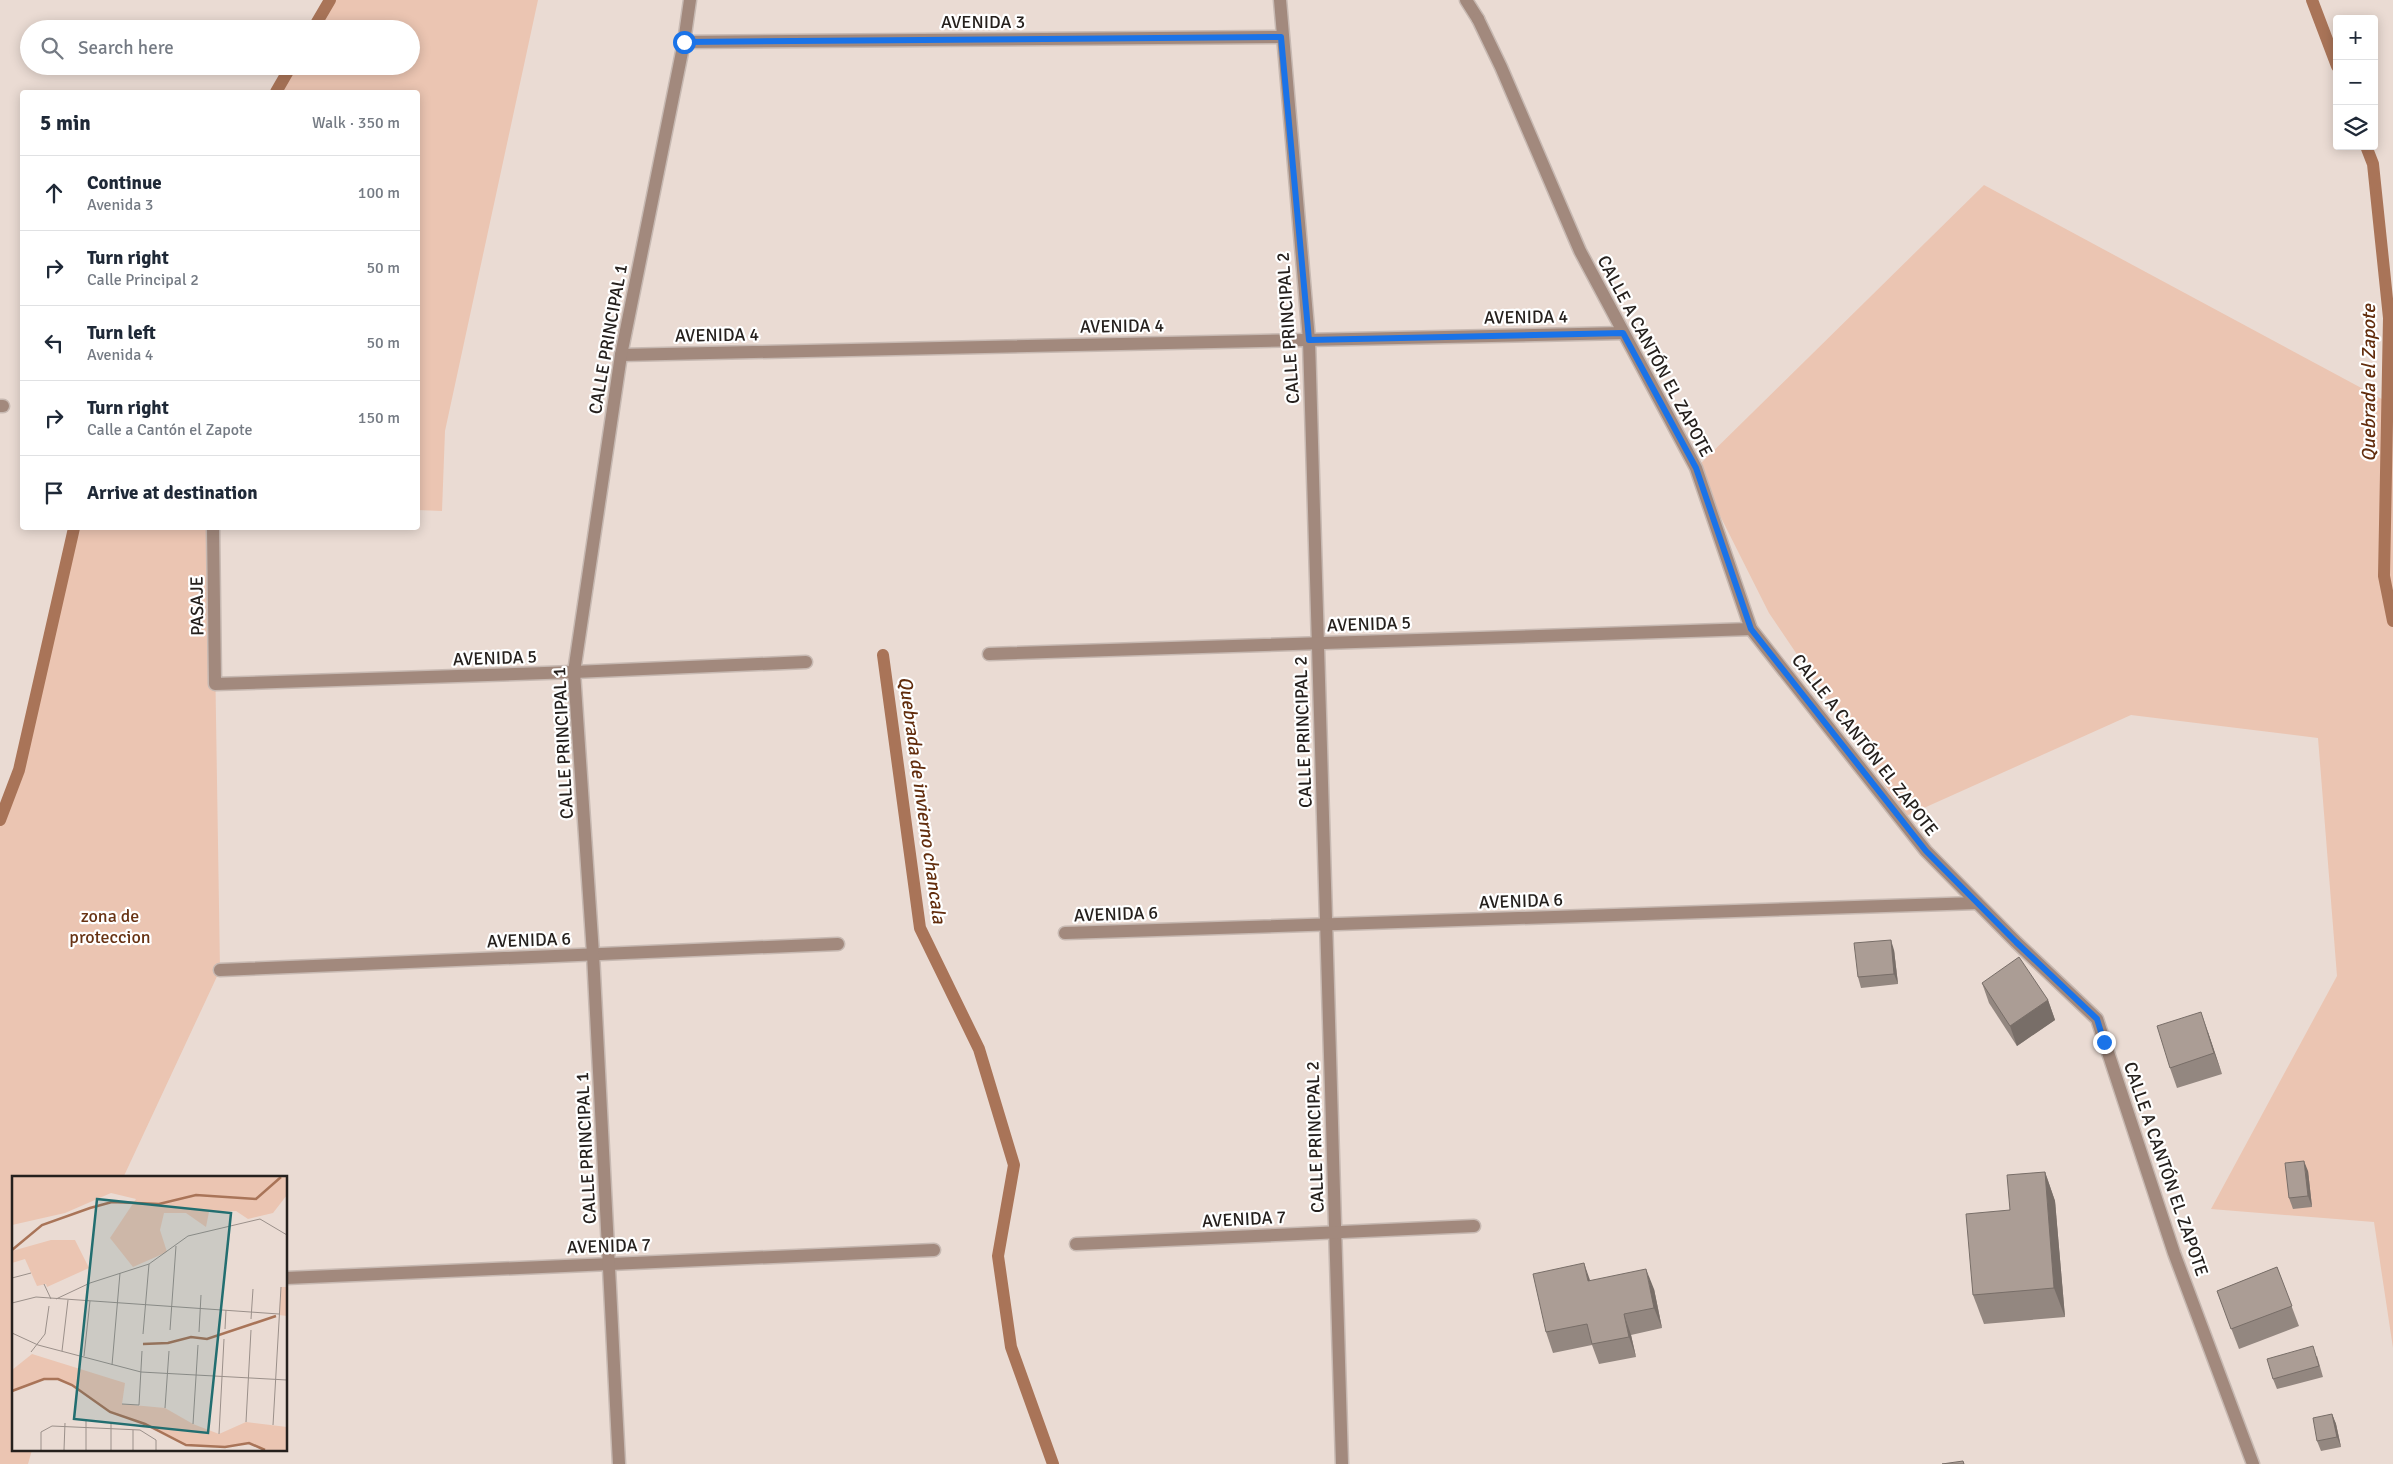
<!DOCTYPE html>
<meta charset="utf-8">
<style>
:root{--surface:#fff;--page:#f2f2f3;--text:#1f2937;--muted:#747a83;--line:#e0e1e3}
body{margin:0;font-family:Signika,sans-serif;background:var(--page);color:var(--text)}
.controls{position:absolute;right:15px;top:15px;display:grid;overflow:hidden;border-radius:5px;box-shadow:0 2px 12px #0003}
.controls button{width:45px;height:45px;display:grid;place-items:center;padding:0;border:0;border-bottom:1px solid var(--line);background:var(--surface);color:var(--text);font:25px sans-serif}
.stop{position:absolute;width:15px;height:15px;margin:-11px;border:4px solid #1a73e8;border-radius:50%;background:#fff}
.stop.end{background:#1a73e8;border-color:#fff;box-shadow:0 1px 5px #0008}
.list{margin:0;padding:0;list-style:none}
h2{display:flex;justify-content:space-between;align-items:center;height:65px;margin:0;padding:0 20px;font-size:21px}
h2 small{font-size:16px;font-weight:400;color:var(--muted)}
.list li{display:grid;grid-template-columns:32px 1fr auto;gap:15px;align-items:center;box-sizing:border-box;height:75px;padding:0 20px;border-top:1px solid var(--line)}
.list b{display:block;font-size:19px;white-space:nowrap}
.list p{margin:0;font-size:16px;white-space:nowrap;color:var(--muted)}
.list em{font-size:16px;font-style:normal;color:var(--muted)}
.icon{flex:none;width:28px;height:28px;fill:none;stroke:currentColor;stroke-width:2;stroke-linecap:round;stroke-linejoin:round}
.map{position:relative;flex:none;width:2393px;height:1464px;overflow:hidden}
.search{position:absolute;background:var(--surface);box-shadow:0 2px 12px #0003;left:20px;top:20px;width:400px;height:55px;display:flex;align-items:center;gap:12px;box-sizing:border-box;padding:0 18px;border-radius:28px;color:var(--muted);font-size:19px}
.panel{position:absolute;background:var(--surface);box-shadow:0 2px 12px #0003;left:20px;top:90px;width:400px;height:440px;border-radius:5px}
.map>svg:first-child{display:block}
</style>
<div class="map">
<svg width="2393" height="1464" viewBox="0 0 2393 1464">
<rect width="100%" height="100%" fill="#eadbd3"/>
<!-- green -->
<g fill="#ebc5b2">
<polygon points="330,0 538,0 445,431 442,511 418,510 418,92 276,92 291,66 411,66 411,29 313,29"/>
<polygon points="1984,185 2393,405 2393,1348 2374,1222 2211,1209 2337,976 2318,738 2131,715 1906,816 1769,613 1696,468"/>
<polygon points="74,528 213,528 220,970 123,1178 14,1178 14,1450 32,1450 28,1464 0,1464 0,820 19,770"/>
</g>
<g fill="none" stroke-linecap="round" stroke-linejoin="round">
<!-- stream -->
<g stroke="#a97458" stroke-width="12">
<polyline points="2312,0 2337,66"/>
<polyline points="313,29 330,0"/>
<polyline points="276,92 291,66"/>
<polyline points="2366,146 2373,164 2389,318 2384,576 2393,621"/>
<polyline points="883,655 920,928 979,1049 1014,1165 998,1256 1011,1347 1053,1464"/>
<polyline points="0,820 19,770 74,528"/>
</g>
<defs>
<g id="service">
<polyline points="1280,0 1309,340 1342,1464"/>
<polyline points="1466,0 1478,19"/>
<polyline points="684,42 1281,37"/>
<polyline points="621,355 1623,333"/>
<polyline points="0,406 3,406"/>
<polyline points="213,528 215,684 574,672 806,662"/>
<polyline points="989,654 1751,629"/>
<polyline points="1065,933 1977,903"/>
<polyline points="220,970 838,944"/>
<polyline points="1076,1244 1474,1226"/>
<polyline points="286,1278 934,1250"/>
<polyline points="619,1464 593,954 574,672 621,355 684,42 690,0"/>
</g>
<polyline id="minor" points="1478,19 1501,67 1580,251 1696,468 1751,629 1926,851 2016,942 2097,1019 2174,1253 2253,1464"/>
</defs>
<!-- service casing -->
<use href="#service" stroke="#c7b9b2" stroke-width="15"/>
<!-- minor casing -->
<use href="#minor" stroke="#c7b9b2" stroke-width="15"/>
<!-- service -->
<use href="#service" stroke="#a2897d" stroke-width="12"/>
<!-- minor -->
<use href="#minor" stroke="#a2897d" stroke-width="12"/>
</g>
<!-- wall -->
<g fill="#938780">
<polygon points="1894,950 1898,984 1861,988 1858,977"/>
<polygon points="1982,983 2048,1000 2055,1020 2017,1046 1989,1003"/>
<polygon points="2208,1032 2222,1074 2177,1088 2170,1068"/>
<polygon points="2308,1171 2312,1207 2293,1209 2289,1198"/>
<polygon points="2045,1172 2055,1201 2065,1317 1984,1324 1973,1295 2010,1210"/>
<polygon points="2277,1267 2299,1326 2239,1349 2217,1291"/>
<polygon points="1590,1281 1654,1289 1662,1328 1631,1335 1636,1357 1599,1364 1592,1345 1553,1353 1546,1332"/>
<polygon points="2317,1356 2323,1377 2277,1389 2273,1379"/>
<polygon points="2332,1414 2336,1424 2341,1447 2321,1451 2317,1441"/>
</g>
<!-- shaded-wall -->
<g fill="#786e68">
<polygon points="1891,940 1894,950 1898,984 1894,974"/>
<polygon points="2048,1000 2055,1020 2017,1046 2010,1026"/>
<polygon points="2201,1012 2208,1032 2222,1074 2214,1053"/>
<polygon points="2304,1161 2308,1171 2312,1207 2308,1196"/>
<polygon points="2045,1172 2055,1201 2065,1317 2054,1288"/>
<polygon points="1584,1263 1591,1283 1588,1281"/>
<polygon points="1646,1269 1654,1289 1662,1328 1654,1308"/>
<polygon points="1624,1314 1631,1335 1636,1357 1629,1337"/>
<polygon points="2332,1414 2336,1424 2341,1447 2337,1437"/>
</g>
<!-- building -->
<g fill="#ab9d95" stroke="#786e68">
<polygon points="1891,940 1894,974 1858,977 1854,943"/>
<polygon points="2019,957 2048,1000 2010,1026 1982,983"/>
<polygon points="2201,1012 2214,1053 2170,1068 2157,1026"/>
<polygon points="2304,1161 2308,1196 2289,1198 2285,1163"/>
<polygon points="2045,1172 2054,1288 1973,1295 1966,1214 2010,1210 2007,1175"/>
<polygon points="1584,1263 1588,1281 1646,1269 1654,1308 1624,1314 1629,1337 1592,1344 1587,1324 1546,1332 1533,1274"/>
<polygon points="2277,1267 2292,1306 2231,1329 2217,1291"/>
<polygon points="2313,1346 2319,1366 2273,1379 2267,1359"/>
<polygon points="2332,1414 2337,1437 2317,1441 2313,1418"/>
<polygon points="1963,1461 1964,1464 1942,1464"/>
</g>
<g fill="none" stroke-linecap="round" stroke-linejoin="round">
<!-- route -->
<polyline stroke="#1a73e8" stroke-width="6" points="684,42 1281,37 1309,340 1623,333 1696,468 1751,629 1926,851 2016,942 2097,1019 2104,1042"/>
</g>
<g text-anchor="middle" stroke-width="4.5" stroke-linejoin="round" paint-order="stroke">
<!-- street labels -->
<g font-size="18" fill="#25201d" stroke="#fff">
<text x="983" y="28">AVENIDA 3</text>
<text transform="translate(1526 317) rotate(-1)" y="6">AVENIDA 4</text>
<text transform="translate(1122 326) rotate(-1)" y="6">AVENIDA 4</text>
<text transform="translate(1288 328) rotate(-94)" y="6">CALLE PRINCIPAL 2</text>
<text transform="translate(717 335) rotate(-1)" y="6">AVENIDA 4</text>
<text transform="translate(608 339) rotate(-80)" y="6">CALLE PRINCIPAL 1</text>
<text transform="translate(1655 356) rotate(62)" y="6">CALLE A CANTÓN EL ZAPOTE</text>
<text transform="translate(197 606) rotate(-91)" y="6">PASAJE</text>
<text transform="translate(1369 624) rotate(-2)" y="6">AVENIDA 5</text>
<text transform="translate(495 658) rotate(-2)" y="6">AVENIDA 5</text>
<text transform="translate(1303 732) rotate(-92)" y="6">CALLE PRINCIPAL 2</text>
<text transform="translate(563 743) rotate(-93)" y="6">CALLE PRINCIPAL 1</text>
<text transform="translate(1865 745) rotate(52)" y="6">CALLE A CANTÓN EL ZAPOTE</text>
<text transform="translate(1521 901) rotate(-2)" y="6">AVENIDA 6</text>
<text transform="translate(1116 914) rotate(-2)" y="6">AVENIDA 6</text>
<text transform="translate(529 940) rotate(-2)" y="6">AVENIDA 6</text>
<text transform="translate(1315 1137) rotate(-92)" y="6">CALLE PRINCIPAL 2</text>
<text transform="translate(586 1148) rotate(-93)" y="6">CALLE PRINCIPAL 1</text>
<text transform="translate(2166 1169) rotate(71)" y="6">CALLE A CANTÓN EL ZAPOTE</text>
<text transform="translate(1244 1219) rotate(-3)" y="6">AVENIDA 7</text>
<text transform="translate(609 1246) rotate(-2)" y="6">AVENIDA 7</text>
</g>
<!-- park labels -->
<g font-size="18" fill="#683314" stroke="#fff">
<text x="110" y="922">zona de<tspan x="110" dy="21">proteccion</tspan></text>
</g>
<!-- water labels -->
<g font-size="19" font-style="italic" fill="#622d0d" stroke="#fff">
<text transform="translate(2368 383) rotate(-90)" y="7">Quebrada el Zapote</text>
<text transform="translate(923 800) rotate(82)" y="7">Quebrada de invierno chancala</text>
</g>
</g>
<!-- overview -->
<g transform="translate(12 1176)">
<rect width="275" height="275" fill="#eadbd3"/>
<path d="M0 1H275V19L261 37 236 43 224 35 197 36 194 51 174 37H152L148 54 155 76 121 91 98 62 124 23 99 17 53 37 0 49ZM39 64H63L77 92 35 111 34 108 25 110 13 83 0 87V75ZM269 111H275V140L267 139ZM20 178 113 207 110 228 153 232 181 248 207 258 234 246 275 251V274H253L237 267 213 271 174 269 133 248 98 236 60 209 46 203H32L0 215V194Z" fill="#ebc5b2"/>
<path fill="none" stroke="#a97458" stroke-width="2.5" d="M0 74 30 49 78 32 100 26 147 28 184 19 244 23 269 1M131 168 156 167 179 161 195 163 264 140M0 215 32 203H46L60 209 98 236 133 248 174 269 213 271 237 267 253 274"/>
<path fill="none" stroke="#9b908a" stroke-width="1" d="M0 102 19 97M32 108 39 123M44 123 78 107 137 88 176 60 248 43 275 59M0 127 24 121 267 138M239 143 241 113M213 153 214 134M158 154 164 70M187 156 189 119M0 157 26 169 129 196 275 204M131 158 137 88M50 175 56 124M19 176 33 158 37 130M72 180 78 125M100 189 108 97M110 228 127 229 130 175M153 232 157 175M234 246 239 154M181 248 186 169M261 249 269 111M207 258 212 163M29 274V256L40 250 128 254 144 264V274M52 274 53 247M74 274V244M99 274V246M121 274V254"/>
<path fill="#226e70" fill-opacity="0.15" stroke="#226e70" stroke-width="2.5" d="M85 23 219 37 196 257 62 243Z"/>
<rect width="275" height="275" fill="none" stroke="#25201d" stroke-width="2.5"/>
</g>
</svg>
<div class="controls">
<button>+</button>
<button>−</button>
<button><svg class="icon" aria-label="layers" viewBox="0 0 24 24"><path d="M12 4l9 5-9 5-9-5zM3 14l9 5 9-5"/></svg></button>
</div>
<div class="stop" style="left:684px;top:42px"></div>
<div class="stop end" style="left:2104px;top:1042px"></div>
<div class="search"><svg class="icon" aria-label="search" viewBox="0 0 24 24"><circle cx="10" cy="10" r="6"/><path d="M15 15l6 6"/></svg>Search here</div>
<section class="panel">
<h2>5 min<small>Walk · 350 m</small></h2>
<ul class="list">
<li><svg class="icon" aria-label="ahead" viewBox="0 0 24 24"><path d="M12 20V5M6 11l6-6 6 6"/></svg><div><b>Continue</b><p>Avenida 3</p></div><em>100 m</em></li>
<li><svg class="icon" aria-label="right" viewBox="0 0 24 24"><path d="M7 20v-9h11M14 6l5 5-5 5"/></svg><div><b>Turn right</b><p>Calle Principal 2</p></div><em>50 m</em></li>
<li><svg class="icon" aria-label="left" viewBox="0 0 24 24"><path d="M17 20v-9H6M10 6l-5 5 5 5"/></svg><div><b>Turn left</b><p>Avenida 4</p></div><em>50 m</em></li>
<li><svg class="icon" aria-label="right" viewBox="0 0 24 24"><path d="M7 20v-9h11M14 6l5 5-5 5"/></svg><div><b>Turn right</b><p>Calle a Cantón el Zapote</p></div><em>150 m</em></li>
<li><svg class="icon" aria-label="arrive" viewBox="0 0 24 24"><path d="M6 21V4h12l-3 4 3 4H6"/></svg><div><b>Arrive at destination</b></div></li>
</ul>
</section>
</div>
